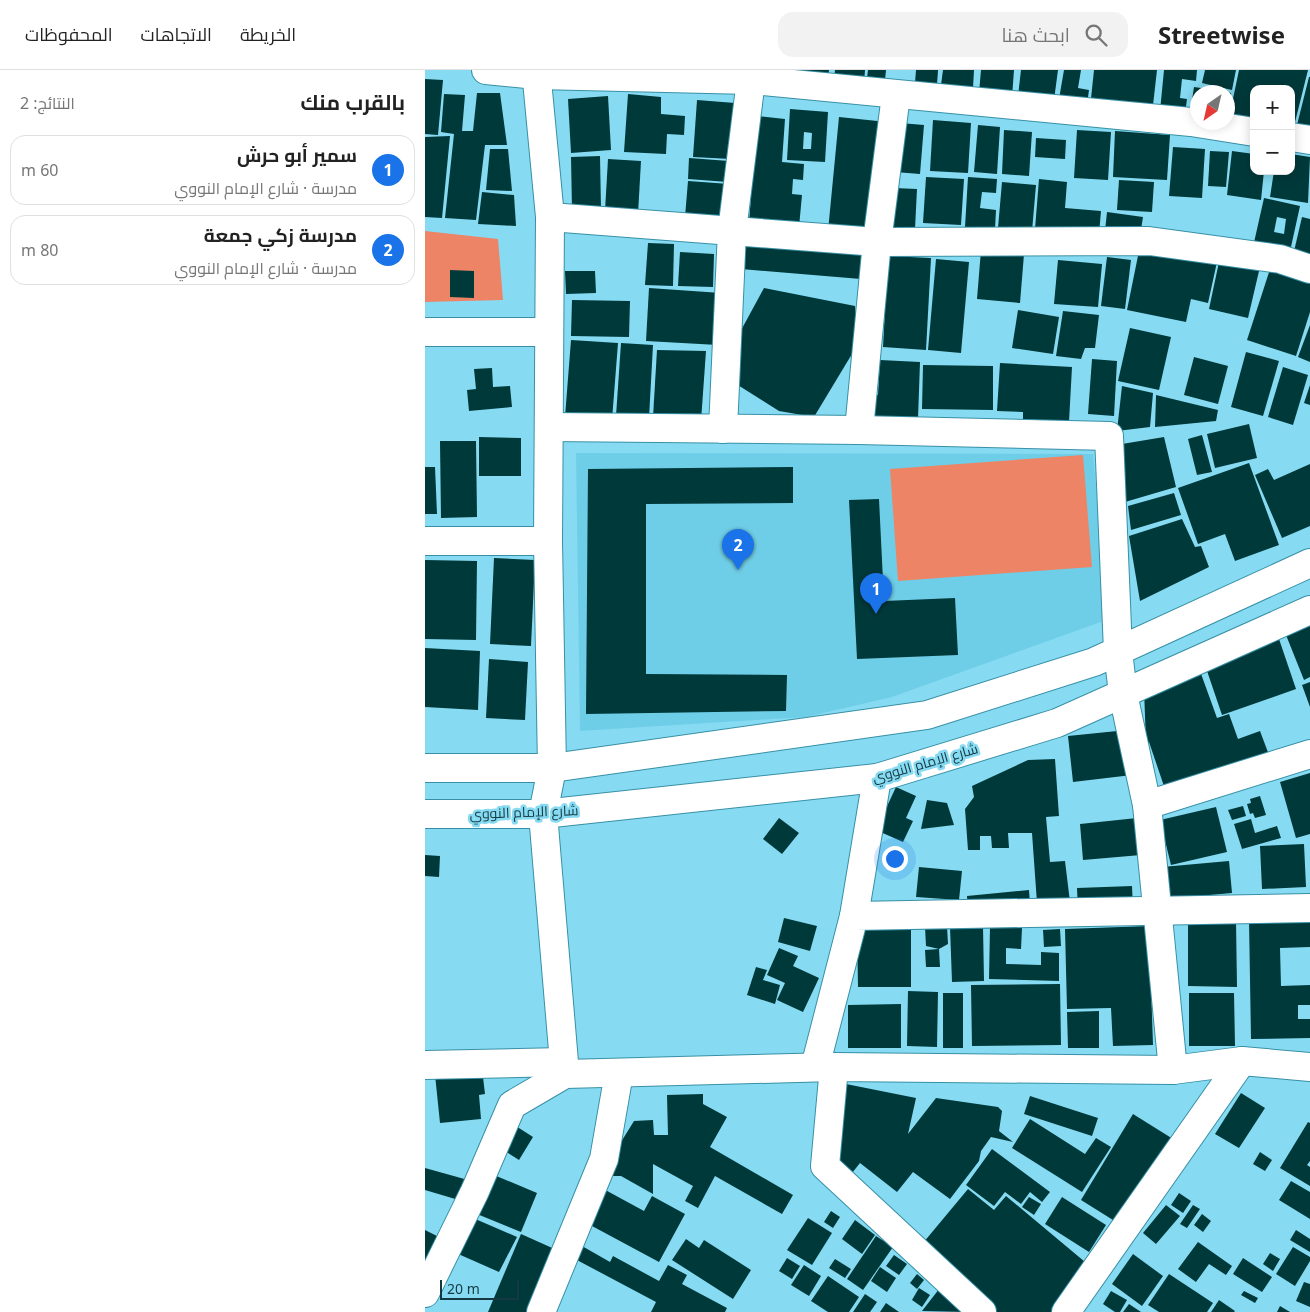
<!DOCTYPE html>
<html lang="ar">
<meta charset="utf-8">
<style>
:root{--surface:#fff;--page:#f2f2f2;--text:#222;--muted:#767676;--line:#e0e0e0;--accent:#1a73e8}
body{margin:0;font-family:"Noto Sans",Cairo,sans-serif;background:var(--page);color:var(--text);direction:rtl}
.controls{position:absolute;right:15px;top:15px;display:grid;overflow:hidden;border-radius:10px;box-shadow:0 2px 12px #0003}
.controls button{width:45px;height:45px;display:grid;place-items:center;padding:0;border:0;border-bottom:1px solid var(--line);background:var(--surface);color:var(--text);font:25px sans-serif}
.compass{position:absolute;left:765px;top:15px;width:45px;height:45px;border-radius:50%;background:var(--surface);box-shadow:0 2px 12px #0003;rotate:214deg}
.scale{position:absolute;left:15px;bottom:12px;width:79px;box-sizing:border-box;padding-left:5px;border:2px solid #153943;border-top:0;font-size:14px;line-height:18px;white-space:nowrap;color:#153943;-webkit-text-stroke:4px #86dbf2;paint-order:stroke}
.you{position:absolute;left:469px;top:788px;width:18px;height:18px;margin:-12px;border:4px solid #fff;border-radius:50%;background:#1a73e8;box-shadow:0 0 0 8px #1a73e833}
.badge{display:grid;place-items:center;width:32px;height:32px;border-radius:50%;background:var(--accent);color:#fff;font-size:16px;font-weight:700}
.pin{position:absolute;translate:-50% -41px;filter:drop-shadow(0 1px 2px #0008)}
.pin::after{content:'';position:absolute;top:26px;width:18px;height:15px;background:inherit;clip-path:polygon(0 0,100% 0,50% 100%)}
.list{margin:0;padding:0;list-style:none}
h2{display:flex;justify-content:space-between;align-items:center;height:65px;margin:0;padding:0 20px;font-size:21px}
h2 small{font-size:16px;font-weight:400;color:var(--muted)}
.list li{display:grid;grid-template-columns:32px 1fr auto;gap:15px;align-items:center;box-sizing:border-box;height:70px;margin:0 10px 10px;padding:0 10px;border:1px solid var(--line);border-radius:15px}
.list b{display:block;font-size:19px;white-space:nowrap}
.list p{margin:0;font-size:16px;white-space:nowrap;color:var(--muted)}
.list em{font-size:16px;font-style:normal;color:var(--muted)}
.icon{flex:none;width:28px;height:28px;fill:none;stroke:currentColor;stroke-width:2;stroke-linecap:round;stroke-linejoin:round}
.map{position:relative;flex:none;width:885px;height:1242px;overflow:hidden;direction:ltr}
header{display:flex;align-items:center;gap:30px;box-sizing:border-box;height:70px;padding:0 25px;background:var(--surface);border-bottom:1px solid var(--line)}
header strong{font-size:24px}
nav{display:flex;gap:28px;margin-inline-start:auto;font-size:18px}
.search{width:350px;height:45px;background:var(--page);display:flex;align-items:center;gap:12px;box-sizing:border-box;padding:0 18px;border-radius:15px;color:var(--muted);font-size:19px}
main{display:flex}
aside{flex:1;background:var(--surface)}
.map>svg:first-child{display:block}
</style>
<header>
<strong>Streetwise</strong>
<div class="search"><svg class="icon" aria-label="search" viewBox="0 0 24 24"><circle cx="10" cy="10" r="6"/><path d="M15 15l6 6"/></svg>ابحث هنا</div>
<nav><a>الخريطة</a><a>الاتجاهات</a><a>المحفوظات</a></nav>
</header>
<main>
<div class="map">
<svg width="885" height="1242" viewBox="0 0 885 1242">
<rect width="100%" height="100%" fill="#86dbf2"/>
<!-- built -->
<polygon fill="#6fcee7" points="151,383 668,384 684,549 467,627 381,647 155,661"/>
<!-- park -->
<g fill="#ed8465">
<polygon points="0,161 73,169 78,230 0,232"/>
<polygon points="658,385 667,497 473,511 465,399"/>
</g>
<!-- building -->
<g fill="#00393a" fill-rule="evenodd">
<polygon points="375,0 404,0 403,8 375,5"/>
<polygon points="410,0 440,0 439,13 409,10"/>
<polygon points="443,0 461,0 460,10 442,8"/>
<polygon points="491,0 513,0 512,15 490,13"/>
<polygon points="518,0 549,0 548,18 516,15"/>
<polygon points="556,0 589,0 587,27 554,23"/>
<polygon points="596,0 633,0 629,30 593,26"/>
<polygon points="639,0 656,0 653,18 664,20 662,34 634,29"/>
<polygon points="669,0 732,0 727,44 665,38"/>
<polygon points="739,0 772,0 771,11 757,9 755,28 762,29 760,44 735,41"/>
<polygon points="780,0 811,0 807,20 777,13"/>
<polygon points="814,0 883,0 869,56 866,55 866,19 829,19 829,51 804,48"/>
<polygon points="884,7 885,7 885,58 872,55"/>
<polygon points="0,9 18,10 13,65 0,64"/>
<polygon points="769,17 796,21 796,22 772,22 772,44 765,43"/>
<polygon points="802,22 806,23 804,38 802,37"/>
<polygon points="52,23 75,23 82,75 60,75 51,150 20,148 29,64 16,62 19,24 40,25 37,61 48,61"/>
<polygon points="203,24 236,27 236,44 260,46 259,65 242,64 241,84 199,82"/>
<polygon points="183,26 186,80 146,83 143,29"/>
<polygon points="272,30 310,33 306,89 268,87"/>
<path d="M365 39 403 42 400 92 362 90ZM379 62 387 63 386 79H378Z"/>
<polygon points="332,46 360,49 357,92 379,94 378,110 368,109 367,124 377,125 374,157 324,153"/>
<polygon points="414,47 462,52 452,166 403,161"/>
<polygon points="508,50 546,53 543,103 505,101"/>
<polygon points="475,53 499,55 495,104 470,102"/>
<polygon points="553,55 575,57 572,104 549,102"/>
<polygon points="579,60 607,62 604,106 577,104"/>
<polygon points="652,60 686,62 683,110 649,108"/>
<polygon points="690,61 745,65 742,110 688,107"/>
<polygon points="25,66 17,148 0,147 0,67"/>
<polygon points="611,68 641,70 640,89 610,87"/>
<polygon points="748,77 780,79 777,128 744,126"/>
<polygon points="65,79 83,79 87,121 61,120"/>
<polygon points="785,81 804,82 801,117 783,116"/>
<polygon points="807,81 829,84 829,101 839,101 836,130 802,125"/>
<polygon points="866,84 885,87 883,133 845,127 849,101 866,101"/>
<polygon points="175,86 176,139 147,140 146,87"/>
<polygon points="264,88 304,91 303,112 263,109"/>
<polygon points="183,89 216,91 213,144 180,141"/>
<polygon points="501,107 539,109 536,155 498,153"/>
<polygon points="543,107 572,109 571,123 557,122 555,138 571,140 570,159 540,157"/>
<polygon points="614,109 642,112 640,138 676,141 674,164 610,159"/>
<polygon points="694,110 729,112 727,142 692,140"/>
<polygon points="263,111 304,114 300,150 260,147"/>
<polygon points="577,112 611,115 607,161 573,158"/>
<polygon points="469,118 492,119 490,159 467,158"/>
<polygon points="57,122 89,125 91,156 53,154"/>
<path d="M839 128 875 136 864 186 828 177ZM852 147 861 149 859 164 849 162Z"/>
<polygon points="682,142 718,147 715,166 680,161"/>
<polygon points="877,147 885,149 885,194 867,190"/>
<polygon points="318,169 439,179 436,209 316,199"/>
<polygon points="223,173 249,174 248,216 220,215"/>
<polygon points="715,176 792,192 783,233 766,229 761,252 702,240"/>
<polygon points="556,180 599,184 595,233 552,229"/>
<polygon points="255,182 289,184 288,217 253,216"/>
<polygon points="463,186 506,188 501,280 458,277"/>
<polygon points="682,187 706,190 700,239 676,236"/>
<polygon points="511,189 544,192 536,283 503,280"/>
<polygon points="633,190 677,194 673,237 629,234"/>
<polygon points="794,192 834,201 823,248 784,239"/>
<polygon points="847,193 885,205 885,242 871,286 822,270"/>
<polygon points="25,200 49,201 49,228 25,227"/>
<polygon points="140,201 170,201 171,223 141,224"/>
<polygon points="224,218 296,223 293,275 221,271"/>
<polygon points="339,218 430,236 433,274 389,347 354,341 308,312 308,275"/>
<polygon points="147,230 205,231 204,267 146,266"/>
<polygon points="593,240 634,247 628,284 587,278"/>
<polygon points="638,241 674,245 670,278 660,278 656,289 631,286"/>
<polygon points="885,255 885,292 873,287"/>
<polygon points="705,258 746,267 734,320 693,311"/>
<polygon points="146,270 193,273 187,350 140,347"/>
<polygon points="196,273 228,275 224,348 191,346"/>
<polygon points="232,280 281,281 276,351 228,347"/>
<polygon points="821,282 854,291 838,346 806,337"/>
<polygon points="769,287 803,296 793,334 759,325"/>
<polygon points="667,289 692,291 689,346 663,344"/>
<polygon points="455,290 495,292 493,349 444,347 445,324 453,325"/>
<polygon points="575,293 647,297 644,352 598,349 598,342 572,341"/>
<polygon points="498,295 568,296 568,340 497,339"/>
<polygon points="858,297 883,305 868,355 843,347"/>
<polygon points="67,298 68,317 85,316 87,337 44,341 42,320 51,319 49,299"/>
<polygon points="885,315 885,335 879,333"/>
<polygon points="697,316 728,323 725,357 692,361"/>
<polygon points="731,325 793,340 791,351 730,357"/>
<polygon points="824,354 832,388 790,398 782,364"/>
<polygon points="777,365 787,402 772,405 763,369"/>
<polygon points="54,367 96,368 96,406 54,406"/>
<polygon points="739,367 751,417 700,432 697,374"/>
<polygon points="15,371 51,371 52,447 16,448"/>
<polygon points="824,393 854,475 810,491 800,464 773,474 753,418"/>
<polygon points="885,394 885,456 857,468 830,405 843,399 849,410"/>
<polygon points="0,397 10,397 12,444 0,444"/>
<polygon points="368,397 368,433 221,434 221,604 362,605 361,641 161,644 163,399"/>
<polygon points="749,423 756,445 706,460 703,436"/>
<polygon points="454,429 459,531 530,528 533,585 432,589 424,430"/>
<polygon points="757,449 770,477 776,476 784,497 715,531 704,466"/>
<polygon points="69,488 110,490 106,576 65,574"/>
<polygon points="0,490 52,491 51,570 0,569"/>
<polygon points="885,555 885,607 879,610 861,565"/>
<polygon points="854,569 871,619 797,645 780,595"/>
<polygon points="0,578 55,581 53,640 0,637"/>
<polygon points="64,589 103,592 100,650 61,648"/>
<polygon points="775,601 792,648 804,644 813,669 835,661 847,693 830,699 825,688 742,725 724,672 721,673 719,619"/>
<polygon points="885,612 885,637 877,615"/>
<polygon points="702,660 707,705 648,712 643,666"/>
<polygon points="630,689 634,746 621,747 625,792 640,791 645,832 612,833 607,763 583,763 584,778 567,778 566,766 555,766 555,780 543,780 540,739 549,727 547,716 603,690"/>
<polygon points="885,703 885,764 871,768 855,712"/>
<polygon points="471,717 491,726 481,748 488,751 478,772 451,760"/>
<polygon points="835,726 841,745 830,748 828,743 825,744 822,734 826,733 825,729"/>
<polygon points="502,730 522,733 529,755 496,759"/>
<polygon points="818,736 821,746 807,750 803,740"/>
<polygon points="791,737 802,782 746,795 735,750"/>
<polygon points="354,748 374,763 357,784 338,769"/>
<polygon points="712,748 716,785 658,790 655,754"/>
<polygon points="826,749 830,763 852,756 856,768 817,779 809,754"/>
<polygon points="879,774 881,817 837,819 835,776"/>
<polygon points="0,785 15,786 14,807 0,806"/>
<polygon points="804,791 807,823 740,829 737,797"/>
<polygon points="494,797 537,801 534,830 491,827"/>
<polygon points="707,816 708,839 653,841 652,818"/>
<polygon points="604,820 605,834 543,840 542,826"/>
<polygon points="359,848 392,856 385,881 353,872"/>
<polygon points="885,849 885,877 855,878 856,916 885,915 885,935 873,935 873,949 885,949 885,968 826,969 824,850"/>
<polygon points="763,850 811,851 812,917 763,916"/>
<polygon points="522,856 523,874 514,879 515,897 501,897 500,880 514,879 501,876 500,857"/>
<polygon points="558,856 559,911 527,912 525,857"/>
<polygon points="724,856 728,975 688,976 686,938 642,939 640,859"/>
<polygon points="565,857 597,858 596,879 581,878 581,894 616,895 616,882 634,883 634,911 564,909"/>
<polygon points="635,859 636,876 619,877 618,860"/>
<polygon points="432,860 486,860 486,917 433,917"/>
<polygon points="354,878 373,886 368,896 394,908 378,942 352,930 360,913 342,905"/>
<polygon points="331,897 342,900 338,910 355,915 350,934 322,925"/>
<polygon points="635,914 636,975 547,976 546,915"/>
<polygon points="483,921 513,922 512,977 482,976"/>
<rect x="518" y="923" width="20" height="55"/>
<polygon points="764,923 809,923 810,976 764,976"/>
<polygon points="476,934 476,978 423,978 423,935"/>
<polygon points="674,941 674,978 643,978 642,942"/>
<polygon points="56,990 60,1024 54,1025 56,1049 15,1053 9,995"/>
<polygon points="421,1014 491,1028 483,1064 511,1028 573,1037 577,1041 574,1061 588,1072 566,1067 556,1081 554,1091 525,1129 488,1102 472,1122 435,1093 419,1113 404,1102"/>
<polygon points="816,1023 840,1038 814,1078 790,1064"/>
<polygon points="278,1024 278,1034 302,1047 285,1077 368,1125 357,1144 290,1106 273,1138 260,1131 268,1116 228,1094 228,1124 196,1106 175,1106 209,1051 228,1050 229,1065 243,1065 242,1025"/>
<polygon points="605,1026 673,1048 667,1066 599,1044"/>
<polygon points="708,1044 756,1074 704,1160 656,1130"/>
<polygon points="605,1049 660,1084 671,1068 686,1077 657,1122 587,1078"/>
<polygon points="83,1051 108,1067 94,1090 69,1074"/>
<polygon points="883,1052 885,1053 885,1091 882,1095 885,1097 885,1116 855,1098"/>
<polygon points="567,1079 625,1122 617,1132 605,1122 596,1134 580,1122 569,1136 541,1115"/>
<polygon points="835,1082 847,1090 840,1101 828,1094"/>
<polygon points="0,1098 43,1110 37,1131 0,1120"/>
<polygon points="69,1105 112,1123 96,1162 52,1144"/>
<polygon points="866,1111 885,1122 885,1149 854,1130"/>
<polygon points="173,1116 219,1141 227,1126 260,1144 234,1192 154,1149"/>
<polygon points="543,1119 569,1140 581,1126 666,1197 629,1242 569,1242 493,1179"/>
<polygon points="754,1123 766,1131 758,1143 746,1135"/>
<polygon points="604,1127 616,1134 609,1145 597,1137"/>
<polygon points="637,1127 681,1155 664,1182 620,1154"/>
<polygon points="741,1135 755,1146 731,1174 718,1163"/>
<polygon points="768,1135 775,1139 762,1158 755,1154"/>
<polygon points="406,1141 415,1147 408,1158 399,1152"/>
<polygon points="777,1144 786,1151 778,1162 769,1155"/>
<polygon points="48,1148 92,1167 74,1202 31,1183"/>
<polygon points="383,1148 407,1163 387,1195 362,1180"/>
<polygon points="430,1150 450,1165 437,1184 417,1169"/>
<polygon points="0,1160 26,1173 0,1195"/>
<polygon points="871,1160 885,1169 885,1182 865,1170"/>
<polygon points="96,1164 134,1181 107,1242 63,1242"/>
<polygon points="451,1166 468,1177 438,1220 422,1209"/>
<polygon points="261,1169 274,1178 279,1170 326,1200 308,1229 247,1190"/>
<polygon points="773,1172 807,1196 801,1205 784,1194 771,1212 753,1199"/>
<polygon points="157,1176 185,1192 188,1186 234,1211 243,1195 262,1205 257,1214 302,1238 300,1242 226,1242 231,1232 150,1189"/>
<polygon points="868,1177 885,1187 885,1191 870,1216 851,1204"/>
<polygon points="845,1183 855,1189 848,1201 838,1194"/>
<polygon points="708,1184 738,1206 717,1236 687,1214"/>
<polygon points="469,1185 482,1194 474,1205 461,1196"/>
<polygon points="362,1188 375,1196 367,1209 354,1201"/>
<polygon points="818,1188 847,1207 837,1222 808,1204"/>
<polygon points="410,1189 426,1199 420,1208 404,1198"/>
<polygon points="379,1195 396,1206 384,1226 366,1215"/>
<polygon points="455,1197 471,1208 462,1222 446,1211"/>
<polygon points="492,1204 499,1210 492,1219 485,1213"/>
<polygon points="744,1204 788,1233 782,1242 734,1242 723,1235"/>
<polygon points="403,1206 434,1227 424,1242 403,1242 386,1231"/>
<polygon points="879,1212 885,1214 885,1237 871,1231"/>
<polygon points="518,1214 541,1242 497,1241"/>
<polygon points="494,1218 505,1225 497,1237 487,1230"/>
<polygon points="686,1221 702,1230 695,1242 690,1242 678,1234"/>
<polygon points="819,1221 833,1228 830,1233 816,1225"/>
<polygon points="440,1224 452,1232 445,1242 428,1242"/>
<polygon points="794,1230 810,1241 809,1242 786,1242"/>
<polygon points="461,1233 474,1242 455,1242"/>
<polygon points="704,1234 716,1242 698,1242"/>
<polygon points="855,1236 865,1242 852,1242"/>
</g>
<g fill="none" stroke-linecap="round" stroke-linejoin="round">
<defs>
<g id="street">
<polyline points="61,0 112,5 326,10 766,52 829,62"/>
<polyline points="111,0 125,147 123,471 127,698 118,744 140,1004"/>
<polyline points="866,67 885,70"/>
<polyline points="125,147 452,172 724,171 855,189 885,199"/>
<polyline points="0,262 124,262"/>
<polyline points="124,357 434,360 684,366 693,581 698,624 722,735 748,1000"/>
<polyline points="298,359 307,161 326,10"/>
<polyline points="434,360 452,172 471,25"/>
<polyline points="0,471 123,471"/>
<polyline points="722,735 885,684"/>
<polyline points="429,846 452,708"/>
<polyline points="0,995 138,992"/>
<polyline points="390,997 429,846 885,838"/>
<polyline points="409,997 400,1096 557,1242"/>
<polyline points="0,1223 50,1121 87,1035 140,1004 409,997 748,1000 817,991 885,997"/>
<polyline points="116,1242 179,1089 194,1003"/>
<polyline points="641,1242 817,991"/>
</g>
<g id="secondary">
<polyline points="0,698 127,698 502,645 669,592 885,493"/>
<polyline points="0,744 118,744 452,708 632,653 885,540"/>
</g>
</defs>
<!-- street casing -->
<use href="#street" stroke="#3890a6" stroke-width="30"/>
<!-- secondary casing -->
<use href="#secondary" stroke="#3890a6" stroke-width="30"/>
<!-- street -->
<use href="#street" stroke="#fff" stroke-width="28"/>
<!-- secondary -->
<use href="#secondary" stroke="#fff" stroke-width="28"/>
</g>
<g text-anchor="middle" stroke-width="5" stroke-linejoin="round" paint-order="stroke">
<!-- street labels -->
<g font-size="14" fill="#153943" stroke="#86dbf2">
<text transform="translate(500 693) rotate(-16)" y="5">شارع الإمام النووي</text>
<text transform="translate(99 742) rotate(-2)" y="5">شارع الإمام النووي</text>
</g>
</g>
</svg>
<div class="controls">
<button>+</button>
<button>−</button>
</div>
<svg class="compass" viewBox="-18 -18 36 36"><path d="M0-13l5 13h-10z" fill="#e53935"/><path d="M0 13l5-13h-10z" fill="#767676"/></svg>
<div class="scale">20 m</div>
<div class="you"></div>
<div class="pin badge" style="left:451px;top:544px">1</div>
<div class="pin badge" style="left:313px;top:500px">2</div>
</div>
<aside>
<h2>بالقرب منك<small>النتائج: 2</small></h2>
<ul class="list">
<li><span class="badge">1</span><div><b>سمير أبو حرش</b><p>مدرسة · شارع الإمام النووي</p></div><em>60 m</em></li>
<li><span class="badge">2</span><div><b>مدرسة زكي جمعة</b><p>مدرسة · شارع الإمام النووي</p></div><em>80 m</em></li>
</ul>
</aside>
</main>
